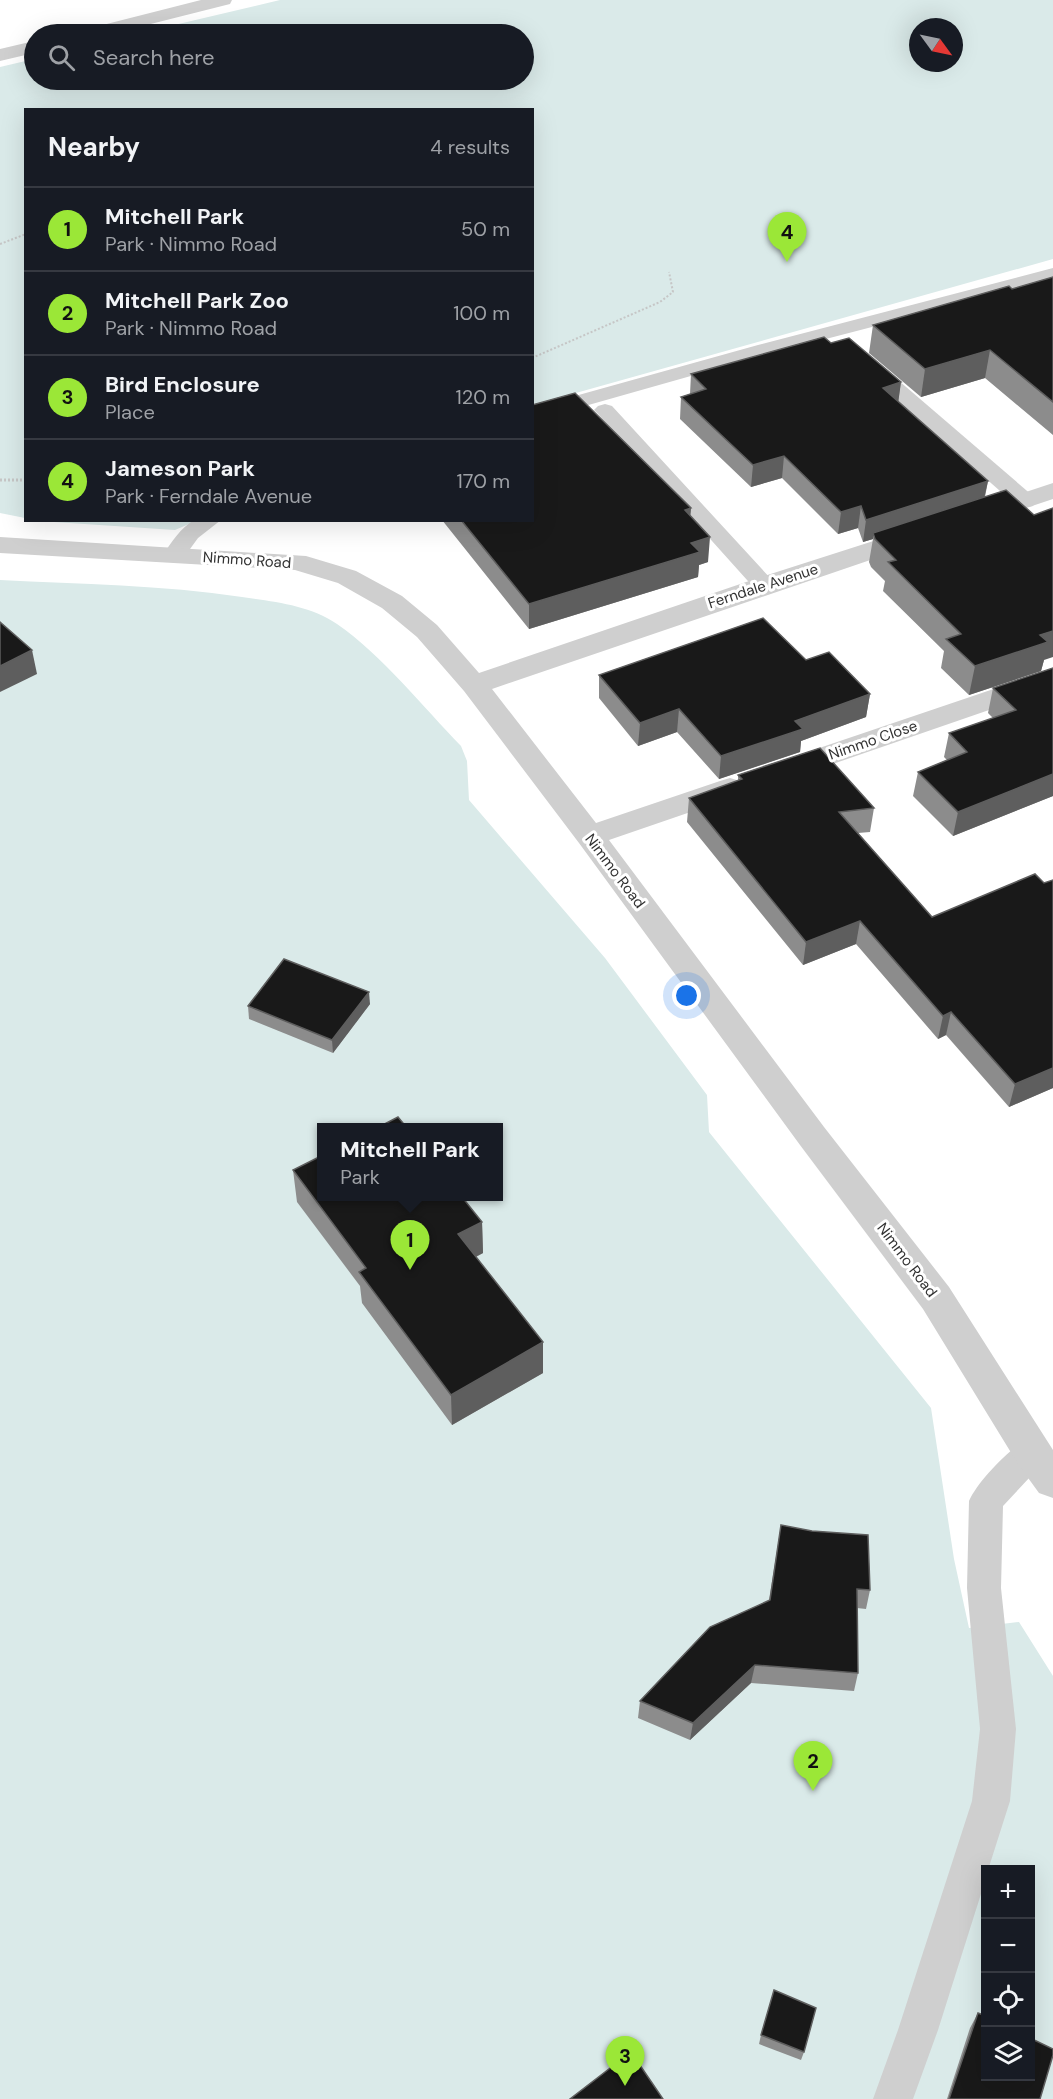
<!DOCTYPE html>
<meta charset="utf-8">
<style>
:root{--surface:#171b24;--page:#242831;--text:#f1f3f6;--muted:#9ea1a6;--line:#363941;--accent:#9be737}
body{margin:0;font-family:"DM Sans",sans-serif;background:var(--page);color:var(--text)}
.controls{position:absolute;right:18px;bottom:18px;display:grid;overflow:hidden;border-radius:0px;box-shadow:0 6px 24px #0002}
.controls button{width:54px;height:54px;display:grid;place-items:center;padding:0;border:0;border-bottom:2px solid var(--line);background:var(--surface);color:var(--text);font:30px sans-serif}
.compass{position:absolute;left:909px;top:18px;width:54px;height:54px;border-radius:50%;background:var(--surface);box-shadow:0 6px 24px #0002;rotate:123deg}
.you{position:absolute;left:687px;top:996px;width:21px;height:21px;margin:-15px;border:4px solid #fff;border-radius:50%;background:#1a73e8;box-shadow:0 0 0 9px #1a73e833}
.badge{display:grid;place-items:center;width:39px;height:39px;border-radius:50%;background:var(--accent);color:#111;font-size:20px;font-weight:700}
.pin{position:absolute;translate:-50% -50px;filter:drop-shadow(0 2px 3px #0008)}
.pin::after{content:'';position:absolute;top:32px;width:21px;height:18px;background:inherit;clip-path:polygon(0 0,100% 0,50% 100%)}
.popup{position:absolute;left:317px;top:1123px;width:186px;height:78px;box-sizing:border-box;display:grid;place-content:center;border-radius:0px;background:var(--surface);filter:drop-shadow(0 2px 4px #0005);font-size:20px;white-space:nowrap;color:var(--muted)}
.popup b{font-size:22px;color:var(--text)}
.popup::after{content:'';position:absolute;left:50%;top:100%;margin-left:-12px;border:12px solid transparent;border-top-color:var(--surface)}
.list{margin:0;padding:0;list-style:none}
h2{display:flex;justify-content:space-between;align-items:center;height:78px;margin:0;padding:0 24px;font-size:26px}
h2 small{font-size:20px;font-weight:400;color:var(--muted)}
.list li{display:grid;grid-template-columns:39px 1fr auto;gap:18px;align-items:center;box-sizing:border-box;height:84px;padding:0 24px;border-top:2px solid var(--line)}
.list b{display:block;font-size:22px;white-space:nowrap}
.list p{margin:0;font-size:20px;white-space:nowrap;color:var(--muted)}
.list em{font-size:20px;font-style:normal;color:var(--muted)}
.icon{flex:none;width:33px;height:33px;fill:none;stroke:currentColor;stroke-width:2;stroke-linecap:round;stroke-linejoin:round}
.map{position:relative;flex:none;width:1053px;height:2099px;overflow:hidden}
.search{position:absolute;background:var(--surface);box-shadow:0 6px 24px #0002;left:24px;top:24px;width:510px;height:66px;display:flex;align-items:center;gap:15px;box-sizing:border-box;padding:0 21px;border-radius:33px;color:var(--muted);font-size:22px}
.panel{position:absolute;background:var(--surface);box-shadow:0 6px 24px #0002;left:24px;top:108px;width:510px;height:414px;border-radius:0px}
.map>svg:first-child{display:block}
</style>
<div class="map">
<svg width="1053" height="2099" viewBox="0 0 1053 2099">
<rect width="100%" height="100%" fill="#fff"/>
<!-- green -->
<g fill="#daeae9" fill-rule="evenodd">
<path d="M280 0H1053V259L533 405 532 110H26L25 518 0 513V67L34 59V80H524V34H136ZM918 27H954V63H918Z"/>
<polygon points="39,521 196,521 175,530"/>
<path d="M0 580C81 584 162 585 242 597 275 602 309 605 337 624 382 655 423 707 461 746L467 761 469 800 605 958 707 1095 709 1132 931 1408 954 1559 969 1628 1019 1622 1053 1676V2099H0ZM322 1128H498V1196H322ZM986 1870H1030V2076H986Z"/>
</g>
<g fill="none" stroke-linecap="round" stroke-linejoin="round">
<!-- path-far1 -->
<g stroke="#c6c6c6" stroke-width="2" stroke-dasharray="2 2" stroke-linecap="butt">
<polyline points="0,244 26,234"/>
<polyline points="532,358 660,302 673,292 669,272"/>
</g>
<!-- path -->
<polyline stroke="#c6c6c6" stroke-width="3" stroke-dasharray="2 2" stroke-linecap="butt" points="0,480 26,480"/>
<!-- service -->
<g fill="#cfcfcf" fill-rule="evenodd">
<polygon points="1053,268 1053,280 772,353 532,421 532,408 758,345"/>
<polygon points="870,360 877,362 1033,496 1036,501 1033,506 1025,508 1017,506 863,370 860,366 863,362"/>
<polygon points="605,404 612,406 772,580 776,585 772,590 764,592 756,590 598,414 594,410 598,406"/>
<path d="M194 520H221L198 538 182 560 174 562 166 560 163 555C172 541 180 529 194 520Z"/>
<path d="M1032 1437 1044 1442 1049 1452 1044 1462 1003 1506 1001 1588 1016 1729 1010 1801 988 1870H986V1878L938 2030 913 2099H873L898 2030 972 1801 980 1729 967 1588 969 1501C978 1481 1012 1445 1032 1437Z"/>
</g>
<!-- minor -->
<g fill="#cfcfcf" fill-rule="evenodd">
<polygon points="201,0 232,0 230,4 111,34 80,34 83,30"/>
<polygon points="34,41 34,53 0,61 0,49"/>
<polygon points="1053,483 1053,499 978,524 969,521 965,516 969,511"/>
<polygon points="914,528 923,530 927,536 923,542 492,689 596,823 720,781 730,778 740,781 745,788 740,795 609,840 824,1127 949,1287 1053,1450 1053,1498 1039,1493 1018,1464 923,1309 800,1145 579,843 464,691 417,637 382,608 338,583 295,570 0,553 0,537 306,556 356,571 402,596 437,625 479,673 755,579"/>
<polygon points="1053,669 1053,688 795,777 785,780 775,777 770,770 775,763"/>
</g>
</g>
<!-- wall -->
<g fill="#8c8c8c">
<polygon points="1053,277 1053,435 985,378 921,397 869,353 873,325 1012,289"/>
<polygon points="831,343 901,382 898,401 988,481 985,497 1044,660 1041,671 969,695 941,668 944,651 883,591 885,581 871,567 869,562 873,539 863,542 858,528 838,534 782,478 751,487 680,419 681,397 690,394 691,374"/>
<polygon points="691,508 690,515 708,562 699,565 698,577 529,629 442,520 532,520"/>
<polygon points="806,660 870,694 866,717 801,741 800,752 719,779 677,732 638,746 599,698 599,675"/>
<polygon points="1053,668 1053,796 953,836 913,796 918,772 947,760 944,757 949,733 993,718 988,713 993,688"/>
<polygon points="738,775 874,808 870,832 858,833 932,917 1044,883 1053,880 1053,1088 1009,1107 946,1035 938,1039 856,944 803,965 687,822 689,798 738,781"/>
<polygon points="370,1004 333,1053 249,1019 248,1006"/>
<polygon points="293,1170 482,1222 483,1253 476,1257 543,1373 452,1425 362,1303 360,1286 297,1202"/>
<polygon points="781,1525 870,1590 866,1609 857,1608 858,1673 854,1691 751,1683 690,1740 638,1718 640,1701 769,1600"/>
<polygon points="978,2013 1040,2099 947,2099 970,2028"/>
<polygon points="761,2035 804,2052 801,2060 759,2044"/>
</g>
<!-- shaded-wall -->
<g fill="#5e5e5e">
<polygon points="990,350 985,378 921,397 925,369"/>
<polygon points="901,382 898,404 883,388"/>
<polygon points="784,456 782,478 751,487 753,465"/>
<polygon points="988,481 983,503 873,533 873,539 863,542 866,520"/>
<polygon points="861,506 858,528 838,534 841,512"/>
<polygon points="691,508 689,533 685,510"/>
<polygon points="710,537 708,562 699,565 698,577 529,629 529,604 691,543"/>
<polygon points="1053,631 1053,657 1044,660 1041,671 969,695 975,666 1040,635"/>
<polygon points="32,650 37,674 0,692 0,666"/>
<polygon points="870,694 866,717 801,741 800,752 719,779 721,756 795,721"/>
<polygon points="679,709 677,732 638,746 640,723"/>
<polygon points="1053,774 1053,796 953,836 958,812"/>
<polygon points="860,921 856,944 803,965 806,942"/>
<polygon points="369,992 370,1004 333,1053 332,1040"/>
<polygon points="951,1012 946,1035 938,1039 943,1016"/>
<polygon points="1053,1068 1053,1088 1009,1107 1015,1084"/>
<polygon points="482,1222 483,1253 459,1265 458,1234"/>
<polygon points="543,1342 543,1373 452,1425 451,1395"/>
<polygon points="755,1665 751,1683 690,1740 693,1723"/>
</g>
<!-- building -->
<g fill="#191919" stroke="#5e5e5e" stroke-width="1.5">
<polygon points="1053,277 1053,402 990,350 925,369 873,325 1009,286 1012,289"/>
<polygon points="824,337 831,343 849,338 901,382 883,388 988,481 866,520 861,506 841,512 784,456 753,465 681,397 706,389 691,374"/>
<polygon points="575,393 691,508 685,510 710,537 691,543 700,552 529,604 461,520 532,520 532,405"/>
<polygon points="1006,490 1034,515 1053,508 1053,631 1040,635 1048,642 975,666 946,639 961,634 888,562 896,560 875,539 873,533"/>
<polygon points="763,618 806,660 829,652 870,694 795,721 803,729 721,756 679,709 640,723 599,675"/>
<polygon points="0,622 32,650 0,666"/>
<polygon points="1053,668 1053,774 958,812 918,772 967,752 949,733 1016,710 993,688"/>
<polygon points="820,748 874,808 839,812 932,917 1035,874 1044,883 1053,880 1053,1068 1015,1084 951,1012 943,1016 860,921 806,942 689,798 742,779 738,775"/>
<polygon points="284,959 369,992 332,1040 248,1006"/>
<polygon points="398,1117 407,1128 377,1128"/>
<polygon points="321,1156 321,1197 462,1197 482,1222 458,1234 543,1342 451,1395 359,1272 366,1268 293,1170"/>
<polygon points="781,1525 812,1531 868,1535 870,1590 857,1589 858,1673 755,1665 693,1723 640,1701 710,1627 770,1600"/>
<polygon points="774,1990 816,2008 804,2052 761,2035"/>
<polygon points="978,2013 986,2016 986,2076 1030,2076 1030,2038 1053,2049 1053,2055 1040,2099 949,2099"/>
<polygon points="631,2052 663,2099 570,2099"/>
</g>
<g text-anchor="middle" stroke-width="6" stroke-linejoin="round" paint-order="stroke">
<!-- street labels -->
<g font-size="15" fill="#323232" stroke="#fff">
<text transform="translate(247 560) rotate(4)" y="5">Nimmo Road</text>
<text transform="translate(763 586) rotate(-18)" y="5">Ferndale Avenue</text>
<text transform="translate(873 740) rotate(-19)" y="5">Nimmo Close</text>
<text transform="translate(615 871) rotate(53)" y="5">Nimmo Road</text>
<text transform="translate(907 1260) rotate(53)" y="5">Nimmo Road</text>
</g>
</g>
</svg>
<div class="controls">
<button>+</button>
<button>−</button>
<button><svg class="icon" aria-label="locate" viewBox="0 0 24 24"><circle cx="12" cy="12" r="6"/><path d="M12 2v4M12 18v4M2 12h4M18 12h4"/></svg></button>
<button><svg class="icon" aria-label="layers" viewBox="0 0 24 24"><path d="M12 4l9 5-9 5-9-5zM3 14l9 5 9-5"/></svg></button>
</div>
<svg class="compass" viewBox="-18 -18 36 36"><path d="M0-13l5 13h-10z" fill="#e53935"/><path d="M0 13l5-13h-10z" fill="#9ea1a6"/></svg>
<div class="you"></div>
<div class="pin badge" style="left:410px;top:1270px">1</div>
<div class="popup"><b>Mitchell Park</b>Park</div>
<div class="pin badge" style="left:813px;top:1791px">2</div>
<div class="pin badge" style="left:625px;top:2086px">3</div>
<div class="pin badge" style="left:787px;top:262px">4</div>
<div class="search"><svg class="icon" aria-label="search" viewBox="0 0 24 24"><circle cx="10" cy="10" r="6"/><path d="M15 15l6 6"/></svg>Search here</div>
<section class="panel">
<h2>Nearby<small>4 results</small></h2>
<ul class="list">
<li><span class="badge">1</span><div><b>Mitchell Park</b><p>Park · Nimmo Road</p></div><em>50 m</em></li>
<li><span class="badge">2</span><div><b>Mitchell Park Zoo</b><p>Park · Nimmo Road</p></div><em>100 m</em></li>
<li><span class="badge">3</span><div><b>Bird Enclosure</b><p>Place</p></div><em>120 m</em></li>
<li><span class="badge">4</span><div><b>Jameson Park</b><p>Park · Ferndale Avenue</p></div><em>170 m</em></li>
</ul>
</section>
</div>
